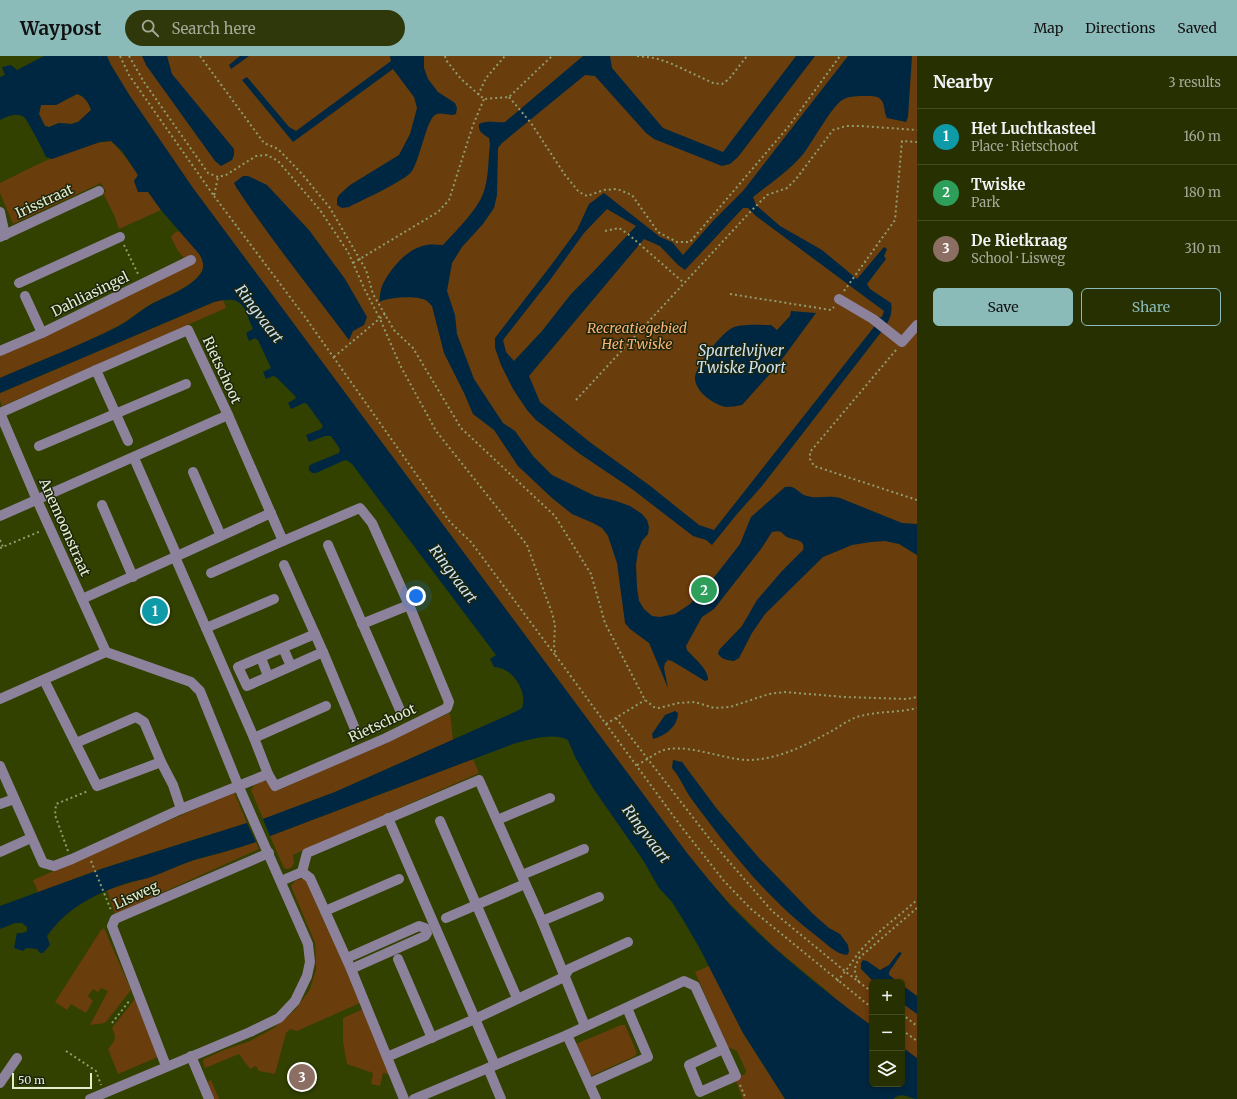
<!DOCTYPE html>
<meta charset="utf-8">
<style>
:root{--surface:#263000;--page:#2e380a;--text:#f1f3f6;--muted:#a4a999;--line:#424b22;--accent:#8bbbb9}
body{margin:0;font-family:Merriweather,serif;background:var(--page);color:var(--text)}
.controls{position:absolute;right:12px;bottom:12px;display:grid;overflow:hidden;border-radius:6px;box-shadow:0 2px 6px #0003}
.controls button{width:36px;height:36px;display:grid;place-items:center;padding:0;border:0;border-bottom:1px solid var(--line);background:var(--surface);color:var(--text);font:20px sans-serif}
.scale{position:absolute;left:12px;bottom:10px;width:80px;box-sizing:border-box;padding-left:4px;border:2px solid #e3edce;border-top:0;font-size:11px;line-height:14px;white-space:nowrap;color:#e3edce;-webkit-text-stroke:3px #1d240c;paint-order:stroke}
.you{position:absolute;left:416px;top:540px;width:14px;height:14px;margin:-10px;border:3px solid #fff;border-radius:50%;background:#1a73e8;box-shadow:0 0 0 6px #1a73e833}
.badge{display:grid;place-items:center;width:26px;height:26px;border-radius:50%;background:var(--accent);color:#fff;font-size:13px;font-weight:700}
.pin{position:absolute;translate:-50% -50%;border:2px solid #fff;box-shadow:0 1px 4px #0006}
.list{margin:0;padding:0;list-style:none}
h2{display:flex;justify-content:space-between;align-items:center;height:52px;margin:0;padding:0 16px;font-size:17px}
h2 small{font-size:13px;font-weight:400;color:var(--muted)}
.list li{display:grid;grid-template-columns:26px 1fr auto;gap:12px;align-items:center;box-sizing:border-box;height:56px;padding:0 16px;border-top:1px solid var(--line)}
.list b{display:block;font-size:15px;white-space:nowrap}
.list p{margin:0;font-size:13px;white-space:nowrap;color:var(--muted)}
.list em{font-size:13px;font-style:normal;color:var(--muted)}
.actions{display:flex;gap:8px;padding:12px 16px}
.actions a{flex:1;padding:9px 0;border:1px solid var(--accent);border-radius:6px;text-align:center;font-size:14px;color:var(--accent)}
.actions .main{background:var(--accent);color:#111}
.icon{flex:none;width:22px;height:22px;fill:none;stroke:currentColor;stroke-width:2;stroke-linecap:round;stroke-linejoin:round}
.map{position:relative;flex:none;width:917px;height:1043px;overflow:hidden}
header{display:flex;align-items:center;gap:24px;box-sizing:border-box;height:56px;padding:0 20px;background:var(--accent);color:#111}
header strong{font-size:19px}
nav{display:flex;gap:22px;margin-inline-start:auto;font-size:14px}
.search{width:280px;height:36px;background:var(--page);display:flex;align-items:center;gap:10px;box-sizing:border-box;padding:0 14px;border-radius:22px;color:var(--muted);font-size:15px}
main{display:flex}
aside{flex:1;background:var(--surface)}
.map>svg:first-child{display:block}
</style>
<header>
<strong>Waypost</strong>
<div class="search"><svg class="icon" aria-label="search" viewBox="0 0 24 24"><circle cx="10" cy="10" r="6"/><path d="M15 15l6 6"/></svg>Search here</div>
<nav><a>Map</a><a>Directions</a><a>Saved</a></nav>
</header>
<main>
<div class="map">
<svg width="917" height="1043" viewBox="0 0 917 1043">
<rect width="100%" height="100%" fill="#324000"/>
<!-- green -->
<g fill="#693d0c">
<polygon points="98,0 917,0 917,1009 902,1000 902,926 872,926 872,977 826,934 776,893 731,849 714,830 669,787 336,347"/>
<path d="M77 38C85 40 89 47 91 54L78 66 71 68 59 67 49 71 45 70 39 58 41 49H56Z"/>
<path d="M111 85C132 105 144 131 161 154L119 173 114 159 103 137 106 136 101 127 13 168 0 137V127C35 110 72 89 111 85Z"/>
<path d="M179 175C187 184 206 200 203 212 199 228 165 241 151 248 139 255 130 264 118 270 80 290 39 305 0 322V297L184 202 178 195 171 181 174 177Z"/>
<polygon points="223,244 226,251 224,253 2,350 0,344 0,337 214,246"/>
<path d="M450 657 453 684 335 736 263 763 251 734C260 720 268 723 276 735Z"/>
<polygon points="473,703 479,717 297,797 293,799 294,807 291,812 287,813 284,812 270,780"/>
<polygon points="234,736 247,767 104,812 38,836 33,824"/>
<polygon points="256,786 259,793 115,858 107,834 149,821 194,804 225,796"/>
<polygon points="307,821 360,947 297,975 290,973 286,977 275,1018 259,1015 256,1010 250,1013 239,998 205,1012 203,1006 204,1003 224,994 250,985 274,972 295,954 310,933 316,914 315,887 291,830 295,825"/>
<polygon points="104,872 131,934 105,967 90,969 108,935 101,932 98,936 93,933 88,940 93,945 86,957 71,948 67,954 55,946 101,874"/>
<polygon points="709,910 743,977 785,1043 743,1043 735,1023 745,1018 746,1015 737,995 728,991 695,916"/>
<path d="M135 943 158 1001 118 1018 108 993C115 985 117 982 112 972Z"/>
<polygon points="363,953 391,1019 383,1017 380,1030 371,1028 373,1017 347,1008 343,986 343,962"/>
<polygon points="621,969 625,969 637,997 635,1000 591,1020 576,988"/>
<polygon points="211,1024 219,1043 214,1043 207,1026"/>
</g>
<!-- water -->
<g fill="#002741" fill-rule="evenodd">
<path d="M44 0H107L111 9 130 40 193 132 687 797C701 814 715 832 730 849 771 892 824 935 872 970V1028H902V991L917 1002V1043C907 1042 903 1035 893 1043H785L743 977 699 891 685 867 672 846 659 832 643 804 593 732 575 701 568 684C552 676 529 684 513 688L270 780 263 763 335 736 515 656 522 652C528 635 512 611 494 611L490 603 496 599 352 408 348 405 345 404 316 417H312L309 414V410L312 408 339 397 340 393 331 380H325L309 386 306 379 321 373 323 370 307 348 304 347 291 353 288 347 295 343 296 341 276 321 273 320 266 323 263 316 271 312 258 284 255 282 249 285 246 277 253 273C243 249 243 239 214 246L0 337V322C39 305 79 290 117 271 129 265 139 255 150 249 166 240 190 233 201 217 205 211 203 205 200 199L161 154 148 136H138L134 125 138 119 122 95 111 85 100 86 52 103 46 101C43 94 28 65 24 61 17 56 7 60 0 64V21L5 19 2 11 11 9 17 14ZM77 38C84 40 89 47 91 54L78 66 71 68 59 67 49 71 45 70 39 58 41 49H56Z"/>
<polygon points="142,0 167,0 172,18 234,93 234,99 232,104 221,110 215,105 146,9"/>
<polygon points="240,0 249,0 231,13 229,9"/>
<path d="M390 0H424V12L428 23 438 36 455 47 457 52 456 58C449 61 442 55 435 59 427 63 420 103 412 115 405 125 362 144 349 151L342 152 337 149V143L339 139 350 129 399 99 410 78 417 52 414 41 393 13 293 86 242 24 247 21 289 71 296 75 391 5Z"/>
<path d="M583 0H610L612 12 663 72 723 96 796 0H815L738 101 730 108 722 110 654 83 646 77 595 20 585 19 502 87 498 92 497 139 494 152 483 168 462 191 452 207 447 235 455 259 457 278 474 323 503 367 515 375 533 400 552 419 595 440 616 445 630 450 642 458 647 464 649 471 648 478 642 485 638 495 636 509 637 531 639 545 644 553 652 560 660 561 675 558 690 548 712 524 740 488 751 461 785 431C797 429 797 437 807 440 817 443 828 439 840 442L902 467 917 468V499L899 488 885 485 871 486 852 489 823 501 765 558 752 577 739 602 734 605 727 604 722 602 718 598 719 594 742 570 757 544 782 515 803 494C806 484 796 484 789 482 781 479 784 473 772 476L761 493 714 553 702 561 686 590 687 594C694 602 709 614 708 624L705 625 672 605 668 604 665 607 664 612 668 632 649 587 630 573 625 567 617 507 608 480 602 472 593 467 572 458 552 442 518 410 494 374 473 358 464 337 444 297 432 250C431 249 428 246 427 245 418 239 389 241 379 246 380 241 380 235 382 230 390 213 407 192 427 189 432 188 438 189 443 189 455 176 477 154 483 138 489 123 488 104 490 88L489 82C483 78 478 76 479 68 488 64 496 67 505 66Z"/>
<path d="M848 0H912L908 61 906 66 887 62C884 57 885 50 882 45 878 39 871 40 865 40 858 40 850 40 844 43 833 48 813 85 804 97 790 114 771 127 753 141L756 149 780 170 822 194 857 223 884 191 887 193 884 200 886 203 867 228 870 233 891 247C893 258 889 266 882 275L762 430 737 458 712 489 706 484 693 480 632 433 580 398 536 364 527 354 513 333 501 309 495 292V282L552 208 577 174 589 148 604 137 660 181 672 186 683 199 713 165 743 135ZM743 152H748L756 160 884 255 882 261 876 262 874 271 714 474 699 469 649 429 591 387 540 346 529 320 644 183 660 190 678 209 685 214ZM607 153 636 170 593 216 571 238 542 275 514 305 506 296 503 284 550 224 584 177Z"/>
<path d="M243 120H248L267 129 309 174 345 223 367 261 364 269 353 275 349 284C311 233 271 184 236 131L234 127Z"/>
<path d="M791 255 816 257 777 310 742 349C736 350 732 351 726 351 714 349 694 335 695 321 697 308 722 276 734 271 745 268 759 269 771 269L777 274 790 260Z"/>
<path d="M675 655 678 657C678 670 665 680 653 683L652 678 665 659Z"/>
<path d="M673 704 682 706 717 753 759 802 813 858 829 872 840 878 848 889 849 896 847 899C836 898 828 889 819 882 769 845 730 795 693 745 685 735 681 722 672 712Z"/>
<path d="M247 767 256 786C235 793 215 798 194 804 179 809 165 816 151 821 142 824 133 825 124 828 93 839 67 852 47 880L50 889 43 897H40L37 893 26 892 23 895 14 892 17 877H23L27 875V871L22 867H15L0 873V850L104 812Z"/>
<polygon points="899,896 902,897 889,916 889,919 898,926 874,926 861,913 861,907 863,904 867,905 880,914 889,909"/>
<polygon points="902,929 917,940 917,958 902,947"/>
</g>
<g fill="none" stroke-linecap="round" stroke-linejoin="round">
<!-- path -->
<g stroke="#919d6f" stroke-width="2" stroke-dasharray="2 3" stroke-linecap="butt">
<polyline points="120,0 129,19 214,140 218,121"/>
<polyline points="129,0 144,26 208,117 218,121 226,119 256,100 267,99 278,105 320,154 348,196 365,234 380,263 400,309 436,375 527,489 552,557 555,569 554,590 556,600 680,769 724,825 751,853 872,952"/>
<polyline points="200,0 264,87 278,93 302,118 330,152 366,214 373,238 394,274 413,292 461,372 555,460 591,518 605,567 645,644 654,651 659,652 678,647 695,646 714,652 730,651 769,638 784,636 845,641 907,643 917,641"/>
<polyline points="445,0 446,4 461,23 484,43 509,41 552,0"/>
<polyline points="637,0 655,2 670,7 713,27 722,28 729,23 747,0"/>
<polyline points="478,39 486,22 505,0"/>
<polyline points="509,41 531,67 565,119 579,136 587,140 604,134 617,133 632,139 658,176 677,186 690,186 789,70 840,0"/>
<polyline points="214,140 305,261 450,466 471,486 555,599"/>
<polyline points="605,175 619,172 628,178 684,227"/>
<polyline points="124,189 139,220"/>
<polyline points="353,207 438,156 449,144 473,69 484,43"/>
<polyline points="844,235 895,164 902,85 917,86"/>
<polyline points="730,238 831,254 834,251"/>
<polyline points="896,294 810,396 810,403 814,410 917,444"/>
<polyline points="334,301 385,258"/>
<polyline points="576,344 750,156 767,139 787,132 796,123 833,74 846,70 861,70 917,74"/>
<polyline points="0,484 3,491"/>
<polyline points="0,492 41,475"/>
<polyline points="616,662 712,786 772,855 846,916 872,936"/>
<polyline points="606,668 645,644"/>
<path d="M637 709C645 705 653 699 661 695 684 686 721 703 747 704 777 704 804 690 830 676 839 671 848 664 857 661 876 655 897 657 917 652"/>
<polyline points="68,795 55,759 56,748 88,735"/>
<polyline points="91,805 111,854"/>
<path d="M837 925C847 915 853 903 862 893 878 875 899 860 917 844"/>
<path d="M859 926C853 914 854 912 860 901L917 852"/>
<polyline points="902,958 917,970"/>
<polyline points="112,967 130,944"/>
<polyline points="902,974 917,985"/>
<polyline points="66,995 96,1015 101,1029"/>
<polyline points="740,1029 746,1043"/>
</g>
<!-- minor -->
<g stroke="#8c829b" stroke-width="10">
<polyline points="0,156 5,179"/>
<polyline points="0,181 99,135"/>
<polyline points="19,227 120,181"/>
<polyline points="25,240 42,277"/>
<polyline points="839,243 873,263 902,286 917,269"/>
<polyline points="0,295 42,277 191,204"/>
<polyline points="96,314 128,385"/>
<polyline points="0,357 96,314 188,274 228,359 283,485 360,452 372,467 409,549 449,646 447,652 386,682 275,730 268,718 254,682 175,501 82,543"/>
<polyline points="0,357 37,444 106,596"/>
<polyline points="39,390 186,328"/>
<polyline points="134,402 177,500"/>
<polyline points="193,416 221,480"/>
<polyline points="102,449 133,521"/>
<polyline points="0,460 228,359"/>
<polyline points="328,489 400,654"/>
<polyline points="175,501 271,457"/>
<polyline points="284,509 315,578"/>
<polyline points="211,517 283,485"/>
<polyline points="362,568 409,549"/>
<polyline points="206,572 274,543"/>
<polygon points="315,578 323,596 247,630 238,611"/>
<polyline points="283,592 291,610"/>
<polyline points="323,596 355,673"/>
<polyline points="261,602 268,620"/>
<polyline points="44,624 97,730 161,706"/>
<polyline points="0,643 106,596 191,626 200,635 238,729 308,888 310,906 307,920 295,945 279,962 250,976 90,1043"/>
<polyline points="254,682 326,650"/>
<polyline points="76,687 136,661 144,666 161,706 173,729 181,753"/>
<polyline points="0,710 43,807 54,810 72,803 181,753 268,718"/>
<polyline points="0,748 14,743"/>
<polyline points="388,762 495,1009"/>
<polyline points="497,764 550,742"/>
<polyline points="440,765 517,942"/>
<polyline points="0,796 31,782"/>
<polyline points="302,816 310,822 325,855"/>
<polyline points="522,819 584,793"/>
<polyline points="399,823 325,855 351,913 404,1043"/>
<polyline points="281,825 302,816 307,797 479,724 542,865 585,970"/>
<polyline points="446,862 525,828"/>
<polyline points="542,865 599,841"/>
<polyline points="347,902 419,870 425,872 427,877 425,880 351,913"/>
<polyline points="398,903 432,982"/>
<polyline points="567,979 596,1043"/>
<polyline points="191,1000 209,1043"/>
<polyline points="387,1001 475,963 564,921 569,913 628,886"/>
<polyline points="166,1010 112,870 115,863 269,797"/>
<polyline points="488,1012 501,1043"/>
<polyline points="0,1027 17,1002"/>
<polyline points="590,1027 648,1001 627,952"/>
<polyline points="414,1043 567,979 684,925 695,930 736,1020 700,1036 689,1009 723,993"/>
</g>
</g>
<g text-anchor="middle" stroke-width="3" stroke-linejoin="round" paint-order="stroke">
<!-- street labels -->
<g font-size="14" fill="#e3edce" stroke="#1d240c">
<text transform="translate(44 145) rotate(-25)" y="5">Irisstraat</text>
<text transform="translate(90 238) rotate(-26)" y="5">Dahliasingel</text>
<text transform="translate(222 314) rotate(65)" y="5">Rietschoot</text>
<text transform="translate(65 471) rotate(66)" y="5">Anemoonstraat</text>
<text transform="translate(382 667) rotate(-25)" y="5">Rietschoot</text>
<text transform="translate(136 839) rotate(-25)" y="5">Lisweg</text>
</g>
<!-- park labels -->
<g font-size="14" font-style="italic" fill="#fab373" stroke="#1d240c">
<text x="637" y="277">Recreatiegebied<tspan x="637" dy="16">Het Twiske</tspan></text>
</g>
<!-- water labels -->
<g font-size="15" font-style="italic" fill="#cae3f7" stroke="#1d240c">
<text transform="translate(259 258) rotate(53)" y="5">Ringvaart</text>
<text x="741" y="300">Spartelvijver<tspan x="741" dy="17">Twiske Poort</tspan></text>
<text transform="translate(453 518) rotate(53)" y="5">Ringvaart</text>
<text transform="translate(646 778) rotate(53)" y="5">Ringvaart</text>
</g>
</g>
</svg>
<div class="controls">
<button>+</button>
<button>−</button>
<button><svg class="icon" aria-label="layers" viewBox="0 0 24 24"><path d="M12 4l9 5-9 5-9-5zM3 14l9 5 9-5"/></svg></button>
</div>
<div class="scale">50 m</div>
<div class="you"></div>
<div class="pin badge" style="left:155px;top:555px;background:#0f9aa8">1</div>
<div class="pin badge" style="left:704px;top:534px;background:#2e9e5b">2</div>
<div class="pin badge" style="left:302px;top:1021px;background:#8d6e63">3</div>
</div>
<aside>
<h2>Nearby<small>3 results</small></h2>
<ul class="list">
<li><span class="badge" style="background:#0f9aa8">1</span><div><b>Het Luchtkasteel</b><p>Place · Rietschoot</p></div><em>160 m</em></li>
<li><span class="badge" style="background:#2e9e5b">2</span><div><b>Twiske</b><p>Park</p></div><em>180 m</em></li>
<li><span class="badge" style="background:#8d6e63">3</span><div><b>De Rietkraag</b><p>School · Lisweg</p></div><em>310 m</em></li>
</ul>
<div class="actions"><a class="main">Save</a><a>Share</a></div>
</aside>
</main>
